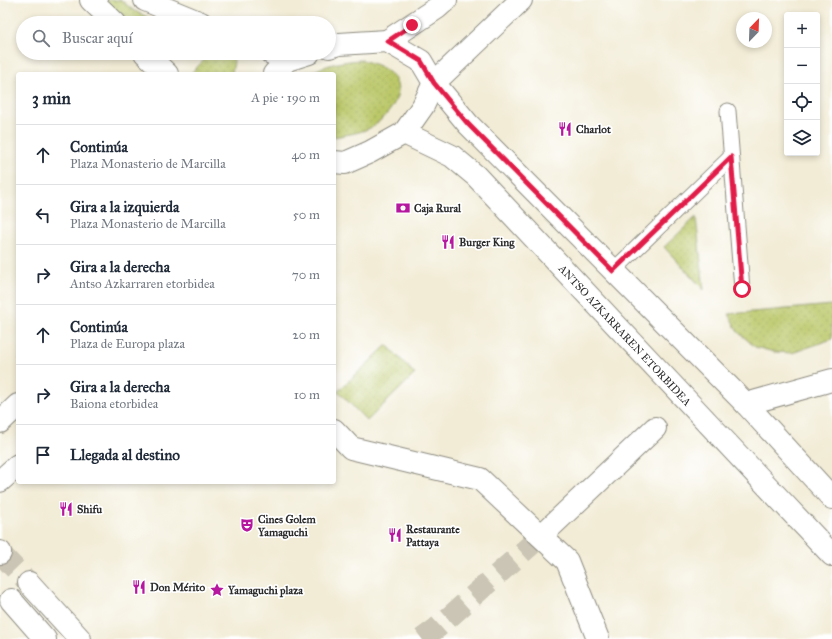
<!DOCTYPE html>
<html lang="es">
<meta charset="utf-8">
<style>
:root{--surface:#fff;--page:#f2f2f3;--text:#1f2937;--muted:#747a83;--line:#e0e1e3}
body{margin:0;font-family:"IM FELL Great Primer",serif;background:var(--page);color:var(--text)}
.controls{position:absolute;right:12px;top:12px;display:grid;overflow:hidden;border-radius:4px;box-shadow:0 2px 6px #0003}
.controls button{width:36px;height:36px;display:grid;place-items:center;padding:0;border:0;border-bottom:1px solid var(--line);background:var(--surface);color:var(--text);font:20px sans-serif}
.compass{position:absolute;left:736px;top:12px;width:36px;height:36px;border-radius:50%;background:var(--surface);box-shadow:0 2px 6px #0003;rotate:23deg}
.stop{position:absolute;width:12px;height:12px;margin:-9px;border:3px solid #e11d48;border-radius:50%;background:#fff}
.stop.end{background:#e11d48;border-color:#fff;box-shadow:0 1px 4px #0008}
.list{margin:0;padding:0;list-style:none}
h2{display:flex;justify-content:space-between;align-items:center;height:52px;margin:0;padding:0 16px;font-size:17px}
h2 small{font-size:13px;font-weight:400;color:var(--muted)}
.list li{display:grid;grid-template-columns:26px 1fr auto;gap:12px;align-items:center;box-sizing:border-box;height:60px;padding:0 16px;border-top:1px solid var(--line)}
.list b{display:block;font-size:15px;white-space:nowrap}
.list p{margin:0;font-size:13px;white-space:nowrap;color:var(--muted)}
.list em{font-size:13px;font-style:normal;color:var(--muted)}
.icon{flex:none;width:22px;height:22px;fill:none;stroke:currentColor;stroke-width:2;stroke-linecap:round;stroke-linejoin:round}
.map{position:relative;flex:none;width:832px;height:639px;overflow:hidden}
.search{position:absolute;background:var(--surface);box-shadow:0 2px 6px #0003;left:16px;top:16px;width:320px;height:44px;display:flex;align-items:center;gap:10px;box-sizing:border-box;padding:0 14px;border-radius:22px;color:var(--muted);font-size:15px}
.panel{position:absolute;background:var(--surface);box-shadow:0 2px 6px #0003;left:16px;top:72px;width:320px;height:412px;border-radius:4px}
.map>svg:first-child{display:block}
</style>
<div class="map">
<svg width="832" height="639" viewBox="0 0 832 639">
<defs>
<pattern id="grass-dots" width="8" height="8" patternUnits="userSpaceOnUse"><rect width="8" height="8" fill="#bbc869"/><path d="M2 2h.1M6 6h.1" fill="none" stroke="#a1ac5b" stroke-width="1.8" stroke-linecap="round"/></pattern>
</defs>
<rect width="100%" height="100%" fill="#fff"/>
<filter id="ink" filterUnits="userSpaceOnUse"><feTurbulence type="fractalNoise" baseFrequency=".025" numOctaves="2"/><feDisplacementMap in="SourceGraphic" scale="8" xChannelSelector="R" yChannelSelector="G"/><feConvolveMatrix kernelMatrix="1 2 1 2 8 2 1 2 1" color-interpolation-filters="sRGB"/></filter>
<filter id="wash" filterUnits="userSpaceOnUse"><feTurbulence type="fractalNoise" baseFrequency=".012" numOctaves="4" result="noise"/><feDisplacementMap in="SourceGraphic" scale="16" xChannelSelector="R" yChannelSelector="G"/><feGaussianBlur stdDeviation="0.9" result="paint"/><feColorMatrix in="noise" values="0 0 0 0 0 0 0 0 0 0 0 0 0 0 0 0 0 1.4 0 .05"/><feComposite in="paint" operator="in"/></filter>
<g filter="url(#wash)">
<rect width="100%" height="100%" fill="#f2ecd6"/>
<!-- grass -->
<g fill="url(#grass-dots)" stroke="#737a4a">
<polygon points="105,0 121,0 133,10 159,23 129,23"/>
<polygon points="211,53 230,53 234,61 232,74 190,74"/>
<path d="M362 60C372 63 382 66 390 73 410 92 387 118 370 128 360 133 345 135 334 137V74H309C325 64 344 61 362 60Z"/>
<polygon points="696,217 704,290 664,247"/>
<polygon points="832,305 832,339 792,353 774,352 755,347 737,331 729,314"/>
<polygon points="387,345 415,374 367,421 338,391"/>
</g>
</g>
<g filter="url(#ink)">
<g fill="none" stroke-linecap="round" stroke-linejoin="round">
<!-- pedestrian-tunnel -->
<polyline stroke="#cac5b4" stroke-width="22" stroke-dasharray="22 11" stroke-linecap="butt" points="422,639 437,628 541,536"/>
<!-- minor-tunnel -->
<polyline stroke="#cac5b4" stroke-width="22" stroke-dasharray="22 11" stroke-linecap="butt" points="0,553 29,583"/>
<defs>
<g id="service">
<polyline points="728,111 742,289"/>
<polyline points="613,271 731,157"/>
</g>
<g id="pedestrian">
<polyline points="334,430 351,448 480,479 567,561 598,639"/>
<polyline points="541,536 655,428"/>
</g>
<g id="minor">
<polyline points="746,404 832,380"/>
<polyline points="0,552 0,553"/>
<polyline points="29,583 80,639"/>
<polyline points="11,600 45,639"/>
</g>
<g id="tertiary">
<polyline points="91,0 115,23"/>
<polyline points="145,0 201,23"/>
<polyline points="145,53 167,74"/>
<polyline points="271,53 287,60"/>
<polyline points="434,83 468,124 746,404 832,498"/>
<polyline points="404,133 452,156 476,176 832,555"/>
</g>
<g id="secondary">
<polyline points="387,41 437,8 446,0"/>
<polyline points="329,47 339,44 387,41 421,61 434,83"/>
<polyline points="274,74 287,60 309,53"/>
<polyline points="334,162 345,163 370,152 404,133 423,106 434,83 521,0"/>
<polyline points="0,422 18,405"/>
<polyline points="0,481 18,465"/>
</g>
</defs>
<!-- service casing -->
<use href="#service" stroke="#8e8c80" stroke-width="17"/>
<!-- pedestrian casing -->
<use href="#pedestrian" stroke="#8e8c80" stroke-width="24"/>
<!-- minor casing -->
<use href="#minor" stroke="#8e8c80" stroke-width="24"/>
<!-- tertiary casing -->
<use href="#tertiary" stroke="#8e8c80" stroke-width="24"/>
<!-- secondary casing -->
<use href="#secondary" stroke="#8e8c80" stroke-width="24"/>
<!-- service -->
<use href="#service" stroke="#fff" stroke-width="15"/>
<!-- pedestrian -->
<use href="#pedestrian" stroke="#fff" stroke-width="22"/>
<!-- minor -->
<use href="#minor" stroke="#fff" stroke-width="22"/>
<!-- tertiary -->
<use href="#tertiary" stroke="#fff" stroke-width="22"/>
<!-- secondary -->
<use href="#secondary" stroke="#fff" stroke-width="22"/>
</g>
</g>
<g fill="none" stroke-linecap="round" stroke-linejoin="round" filter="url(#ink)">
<!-- route -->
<polyline stroke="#e11d48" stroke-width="5" points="412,25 388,41 421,61 434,83 468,124 613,271 731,157 742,289"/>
</g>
<!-- icons -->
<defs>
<symbol id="restaurant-bare" viewBox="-9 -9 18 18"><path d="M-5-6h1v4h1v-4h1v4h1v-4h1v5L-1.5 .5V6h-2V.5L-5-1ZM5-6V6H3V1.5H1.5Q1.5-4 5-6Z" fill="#b5179e" stroke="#fff" stroke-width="2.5" paint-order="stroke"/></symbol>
<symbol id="bank-bare" viewBox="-9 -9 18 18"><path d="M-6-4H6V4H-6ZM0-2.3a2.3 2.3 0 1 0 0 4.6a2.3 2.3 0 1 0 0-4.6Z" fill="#b5179e" stroke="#fff" stroke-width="2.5" paint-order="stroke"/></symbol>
<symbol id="theatre-bare" viewBox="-9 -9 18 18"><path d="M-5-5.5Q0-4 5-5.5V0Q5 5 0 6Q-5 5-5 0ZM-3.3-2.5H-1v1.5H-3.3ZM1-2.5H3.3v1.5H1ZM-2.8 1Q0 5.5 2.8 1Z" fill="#b5179e" stroke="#fff" stroke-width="2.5" paint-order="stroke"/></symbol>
<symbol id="sight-bare" viewBox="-9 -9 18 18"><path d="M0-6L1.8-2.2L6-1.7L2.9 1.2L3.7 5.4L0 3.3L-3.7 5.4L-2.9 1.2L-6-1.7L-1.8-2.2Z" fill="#b5179e" stroke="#fff" stroke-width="2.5" paint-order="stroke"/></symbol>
</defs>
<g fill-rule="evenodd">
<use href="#restaurant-bare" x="555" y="119" width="20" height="20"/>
<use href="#bank-bare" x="393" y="198" width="20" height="20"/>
<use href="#restaurant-bare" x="438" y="232" width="20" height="20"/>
<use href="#restaurant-bare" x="56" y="499" width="20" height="20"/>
<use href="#theatre-bare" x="237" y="515" width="20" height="20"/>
<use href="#restaurant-bare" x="385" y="525" width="20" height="20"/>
<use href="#restaurant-bare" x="129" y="577" width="20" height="20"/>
<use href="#sight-bare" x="207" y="580" width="20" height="20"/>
</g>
<g text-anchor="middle" stroke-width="3.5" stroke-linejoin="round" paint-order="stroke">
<!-- poi labels -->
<g font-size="11" font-weight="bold" fill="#2b2b2b" stroke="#fff" text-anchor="start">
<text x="576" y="133">Charlot</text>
<text x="414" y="212">Caja Rural</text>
<text x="459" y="246">Burger King</text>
<text x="77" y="513">Shifu</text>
<text x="258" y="523">Cines Golem<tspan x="258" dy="13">Yamaguchi</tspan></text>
<text x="406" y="533">Restaurante<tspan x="406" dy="13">Pattaya</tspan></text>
<text x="150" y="591">Don Mérito</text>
<text x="228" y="594">Yamaguchi plaza</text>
</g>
<!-- street labels -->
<g font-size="11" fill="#2b2b2b" stroke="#fff">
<text transform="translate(625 335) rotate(47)" y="4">ANTSO AZKARRAREN ETORBIDEA</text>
</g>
</g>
</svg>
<div class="controls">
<button>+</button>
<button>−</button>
<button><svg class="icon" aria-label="locate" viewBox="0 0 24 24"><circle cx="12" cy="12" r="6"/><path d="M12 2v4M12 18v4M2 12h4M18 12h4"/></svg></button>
<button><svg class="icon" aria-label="layers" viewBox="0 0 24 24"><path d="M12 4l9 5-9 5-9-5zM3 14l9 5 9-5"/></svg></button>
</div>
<svg class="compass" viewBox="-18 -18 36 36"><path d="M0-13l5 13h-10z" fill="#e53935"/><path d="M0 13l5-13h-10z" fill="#747a83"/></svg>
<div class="stop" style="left:742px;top:289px"></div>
<div class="stop end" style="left:412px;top:25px"></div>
<div class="search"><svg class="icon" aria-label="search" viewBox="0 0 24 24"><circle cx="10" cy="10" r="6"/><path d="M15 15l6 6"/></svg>Buscar aquí</div>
<section class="panel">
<h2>3 min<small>A pie · 190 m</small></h2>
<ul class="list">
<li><svg class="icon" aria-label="ahead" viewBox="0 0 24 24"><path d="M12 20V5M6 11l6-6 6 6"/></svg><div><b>Continúa</b><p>Plaza Monasterio de Marcilla</p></div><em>40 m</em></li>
<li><svg class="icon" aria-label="left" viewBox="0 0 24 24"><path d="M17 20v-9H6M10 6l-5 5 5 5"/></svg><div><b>Gira a la izquierda</b><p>Plaza Monasterio de Marcilla</p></div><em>50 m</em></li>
<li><svg class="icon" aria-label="right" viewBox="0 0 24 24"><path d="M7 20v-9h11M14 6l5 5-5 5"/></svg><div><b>Gira a la derecha</b><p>Antso Azkarraren etorbidea</p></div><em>70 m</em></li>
<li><svg class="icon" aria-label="ahead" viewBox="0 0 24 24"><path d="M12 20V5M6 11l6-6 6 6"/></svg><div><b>Continúa</b><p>Plaza de Europa plaza</p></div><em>20 m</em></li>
<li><svg class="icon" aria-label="right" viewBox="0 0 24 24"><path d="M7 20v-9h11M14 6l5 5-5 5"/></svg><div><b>Gira a la derecha</b><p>Baiona etorbidea</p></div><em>10 m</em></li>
<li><svg class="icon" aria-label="arrive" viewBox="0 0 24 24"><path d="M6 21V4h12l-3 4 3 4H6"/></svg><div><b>Llegada al destino</b></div></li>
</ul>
</section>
</div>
